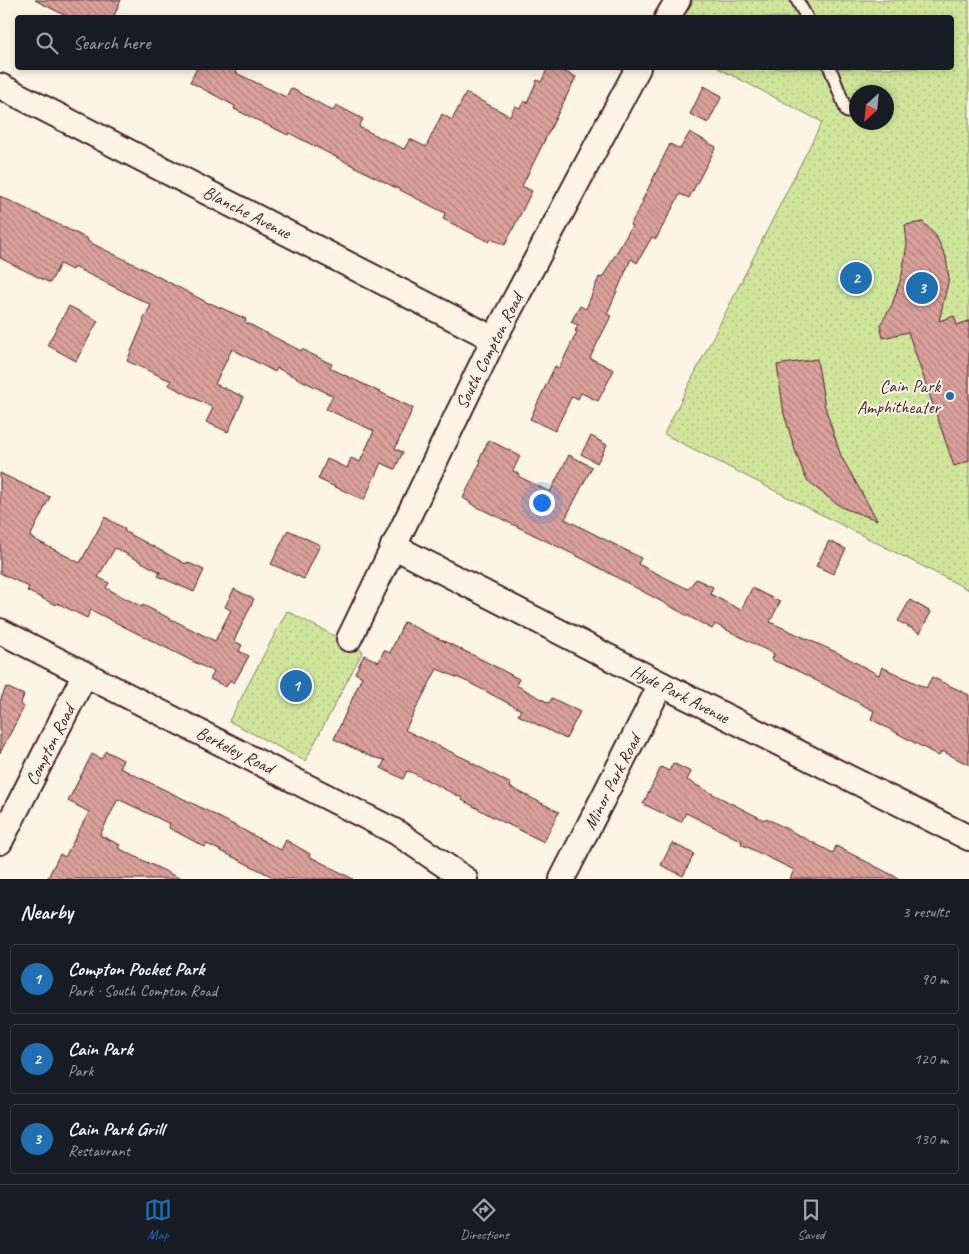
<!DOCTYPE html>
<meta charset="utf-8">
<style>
:root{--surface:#171b24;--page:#20242c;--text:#f1f3f6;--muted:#9ea1a6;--line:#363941;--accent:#1f6fb2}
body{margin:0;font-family:Caveat,sans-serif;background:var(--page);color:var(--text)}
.compass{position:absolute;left:849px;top:85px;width:45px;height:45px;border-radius:50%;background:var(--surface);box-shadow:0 2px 8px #0003;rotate:207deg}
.you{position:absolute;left:541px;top:502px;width:18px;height:18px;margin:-12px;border:4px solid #fff;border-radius:50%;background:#1a73e8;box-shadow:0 0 0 8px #1a73e833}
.badge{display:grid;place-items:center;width:32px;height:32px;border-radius:50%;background:var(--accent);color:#fff;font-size:16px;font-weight:700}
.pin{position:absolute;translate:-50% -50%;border:2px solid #fff;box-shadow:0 1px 5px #0006}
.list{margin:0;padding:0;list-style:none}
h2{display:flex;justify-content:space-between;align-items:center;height:65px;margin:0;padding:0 20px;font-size:21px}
h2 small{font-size:16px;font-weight:400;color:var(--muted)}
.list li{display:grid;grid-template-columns:32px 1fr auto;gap:15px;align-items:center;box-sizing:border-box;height:70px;margin:0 10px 10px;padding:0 10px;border:1px solid var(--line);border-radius:5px}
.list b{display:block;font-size:19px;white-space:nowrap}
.list p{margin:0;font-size:16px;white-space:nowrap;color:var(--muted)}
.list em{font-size:16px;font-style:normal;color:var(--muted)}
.icon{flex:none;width:28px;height:28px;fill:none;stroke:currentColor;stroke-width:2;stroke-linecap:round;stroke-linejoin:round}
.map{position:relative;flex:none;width:969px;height:879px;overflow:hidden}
.search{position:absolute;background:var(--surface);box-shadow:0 2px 8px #0003;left:15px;right:15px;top:15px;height:55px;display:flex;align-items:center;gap:12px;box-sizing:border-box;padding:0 18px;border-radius:5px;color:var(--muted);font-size:19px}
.sheet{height:305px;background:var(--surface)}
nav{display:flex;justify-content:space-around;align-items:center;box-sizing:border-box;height:70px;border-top:1px solid var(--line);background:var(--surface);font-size:14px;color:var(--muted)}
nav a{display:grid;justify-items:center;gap:2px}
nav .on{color:var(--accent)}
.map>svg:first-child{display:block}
</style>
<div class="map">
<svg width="969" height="879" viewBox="0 0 969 879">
<defs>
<pattern id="park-dots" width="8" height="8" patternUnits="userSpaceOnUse" patternTransform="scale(1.25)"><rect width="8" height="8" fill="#cfe69b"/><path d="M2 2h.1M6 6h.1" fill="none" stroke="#b3c586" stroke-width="1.8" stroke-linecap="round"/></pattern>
<pattern id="building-back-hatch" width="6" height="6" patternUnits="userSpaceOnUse" patternTransform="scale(1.25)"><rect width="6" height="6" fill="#dba19c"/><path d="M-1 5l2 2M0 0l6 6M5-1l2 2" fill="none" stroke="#b4837f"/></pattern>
</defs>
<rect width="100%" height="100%" fill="#fcf5e5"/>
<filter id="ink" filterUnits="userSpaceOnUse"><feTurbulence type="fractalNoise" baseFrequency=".02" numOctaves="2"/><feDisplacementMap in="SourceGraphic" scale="10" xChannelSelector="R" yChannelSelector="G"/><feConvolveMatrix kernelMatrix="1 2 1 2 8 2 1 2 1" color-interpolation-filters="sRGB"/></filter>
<g filter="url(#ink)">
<!-- park -->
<g fill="url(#park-dots)" stroke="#8c8263" fill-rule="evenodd">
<path d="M693 0H969V590L664 434 822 122 718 68H952V18L683 17ZM856 92H886V122H856Z"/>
<polygon points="287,611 363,651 305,761 229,721"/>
</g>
<!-- building -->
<g fill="url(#building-back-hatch)" stroke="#4a1f2b">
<polygon points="35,0 121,0 113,18 70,18"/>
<polygon points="197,68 238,68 236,73 286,97 291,88 333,111 336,105 363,119 359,127 404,149 410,139 426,147 442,114 452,120 466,93 510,116 515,106 520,108 524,101 527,103 537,80 541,82 548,68 556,68 576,77 522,186 532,191 505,245 491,239 489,242 443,219 445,213 289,133 288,135 234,109 235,106 190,82"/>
<polygon points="704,86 722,96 708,123 690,114"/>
<polygon points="690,132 716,147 689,198 680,194 656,239 652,237 637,263 631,259 607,314 611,316 590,358 614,370 598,401 581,393 578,399 572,396 555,431 530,419 555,366 559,368 577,332 575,331 578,325 571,322 580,306 586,309 599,277 602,278 632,226 630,225 643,202 642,201 670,144 680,149"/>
<polygon points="0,196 88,239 87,241 138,266 210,304 210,303 246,319 245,322 301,351 302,349 327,362 332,364 330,368 413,408 395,449 403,452 395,469 381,463 364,500 318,479 327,459 347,468 351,458 360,462 374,431 326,409 333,396 277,368 275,372 232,349 215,384 244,397 228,432 206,422 213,408 169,385 171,381 127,361 144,321 143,320 151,305 74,267 72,270 60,264 50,283 0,258"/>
<polygon points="923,222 936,236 946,257 949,278 939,321 954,316 957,325 969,321 969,461 954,466 908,332 883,338 880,325 892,305 902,275 907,244 905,225"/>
<polygon points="69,306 98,321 76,361 47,345"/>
<polygon points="817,359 825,407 841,456 877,520 843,508 817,489 806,479 795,450 784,414 777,365"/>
<polygon points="591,436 607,445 597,463 581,454"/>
<polygon points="489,440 520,456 513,471 519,474 518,476 550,492 569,455 592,467 565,519 641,558 638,564 688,589 696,579 713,587 710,594 741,610 752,588 780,602 770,622 838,653 879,675 882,667 926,688 932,677 969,695 969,765 942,751 939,756 871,719 874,711 798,671 772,660 774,654 715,624 712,629 583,559 471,504 471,503 463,498 481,461 479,460"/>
<polygon points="0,473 50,497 30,537 80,563 105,517 125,529 124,531 186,564 187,562 204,570 194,592 158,576 160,572 115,548 98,577 109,583 106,588 142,607 143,605 215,641 231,610 225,607 234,589 254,599 234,641 242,645 239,651 249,656 234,683 230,680 226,687 210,679 214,672 91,610 87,618 57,603 56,605 27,591 29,587 0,573"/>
<polygon points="288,530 320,545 304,579 271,564"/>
<polygon points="829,541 846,549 833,574 816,566"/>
<polygon points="910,600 931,612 920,633 898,621"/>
<polygon points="404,622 479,658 519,679 516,685 549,703 552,698 580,712 566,739 518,715 521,710 468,682 437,669 405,730 470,761 470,762 511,784 510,787 559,812 544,842 493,817 462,800 462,798 411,772 407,771 403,779 381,768 385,760 372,757 334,739 362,677 355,673 364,655 379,662 384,650 390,653"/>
<polygon points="6,687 24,695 20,705 24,707 0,753 0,701"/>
<polygon points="106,751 123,760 120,768 196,805 281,850 286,840 310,854 309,856 353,879 277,879 207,844 205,847 169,828 170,824 118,799 100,835 120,845 118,848 181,879 47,879 60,854 65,857 89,812 68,801 92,754 101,759"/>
<polygon points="673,763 691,772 687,780 713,794 764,820 766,818 833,853 836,846 900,879 790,879 794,870 741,844 742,841 686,813 681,822 643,804 661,767 669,771"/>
<polygon points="672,843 694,854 683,876 661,865"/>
</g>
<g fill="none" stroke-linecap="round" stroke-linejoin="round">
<defs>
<g id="service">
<polyline points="797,0 807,18"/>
<polyline points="830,68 847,112"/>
</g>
<g id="minor">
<polyline points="667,18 678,0"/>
<polyline points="0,86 494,339"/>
<polyline points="393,546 661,684 969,838"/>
<polyline points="0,631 396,832 465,879"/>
<polyline points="349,639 494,339 638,68"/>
<polyline points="0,842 85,674"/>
<polyline points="562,879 661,684"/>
</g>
</defs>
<!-- service casing -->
<use href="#service" stroke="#4a1f2b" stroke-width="15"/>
<!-- minor casing -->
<use href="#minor" stroke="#4a1f2b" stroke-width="28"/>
<!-- service -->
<use href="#service" stroke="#fcf5e5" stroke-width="11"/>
<!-- minor -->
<use href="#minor" stroke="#fcf5e5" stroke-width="24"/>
</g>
</g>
<!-- markers -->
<circle fill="#1f6fb2" stroke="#fcf5e5" stroke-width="2" cx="950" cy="396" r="5"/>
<g text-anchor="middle" stroke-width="4" stroke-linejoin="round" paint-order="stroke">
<!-- street labels -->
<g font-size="18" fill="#4a1f2b" stroke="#fcf5e5">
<text transform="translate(247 212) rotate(27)" y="6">Blanche Avenue</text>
<text transform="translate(489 351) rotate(-63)" y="6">South Compton Road</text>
<text transform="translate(680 694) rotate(27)" y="6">Hyde Park Avenue</text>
<text transform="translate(50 745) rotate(-63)" y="6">Compton Road</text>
<text transform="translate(235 750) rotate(27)" y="6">Berkeley Road</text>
<text transform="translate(612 782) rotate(-63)" y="6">Minor Park Road</text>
</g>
<!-- poi labels -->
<g font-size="18" fill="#4a1f2b" stroke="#fcf5e5" text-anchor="end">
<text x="940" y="392">Cain Park<tspan x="940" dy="21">Amphitheater</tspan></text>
</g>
</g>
</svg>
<svg class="compass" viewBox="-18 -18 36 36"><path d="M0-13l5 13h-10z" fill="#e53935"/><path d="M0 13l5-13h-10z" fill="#9ea1a6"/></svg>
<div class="you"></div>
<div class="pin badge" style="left:296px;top:686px">1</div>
<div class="pin badge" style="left:856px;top:278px">2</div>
<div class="pin badge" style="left:922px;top:288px">3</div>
<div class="search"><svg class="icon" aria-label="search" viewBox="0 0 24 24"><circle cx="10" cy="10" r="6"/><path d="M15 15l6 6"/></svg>Search here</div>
</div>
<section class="sheet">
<h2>Nearby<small>3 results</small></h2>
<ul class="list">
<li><span class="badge">1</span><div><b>Compton Pocket Park</b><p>Park · South Compton Road</p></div><em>90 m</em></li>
<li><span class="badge">2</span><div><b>Cain Park</b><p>Park</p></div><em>120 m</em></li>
<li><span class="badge">3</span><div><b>Cain Park Grill</b><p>Restaurant</p></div><em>130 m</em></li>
</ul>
</section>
<nav>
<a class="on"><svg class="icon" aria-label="map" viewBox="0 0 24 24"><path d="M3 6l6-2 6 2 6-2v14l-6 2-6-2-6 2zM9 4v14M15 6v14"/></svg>Map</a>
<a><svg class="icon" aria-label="directions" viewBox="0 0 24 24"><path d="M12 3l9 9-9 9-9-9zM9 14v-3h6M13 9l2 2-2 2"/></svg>Directions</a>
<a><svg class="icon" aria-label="saved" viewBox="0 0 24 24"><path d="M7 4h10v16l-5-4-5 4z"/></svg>Saved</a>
</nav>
